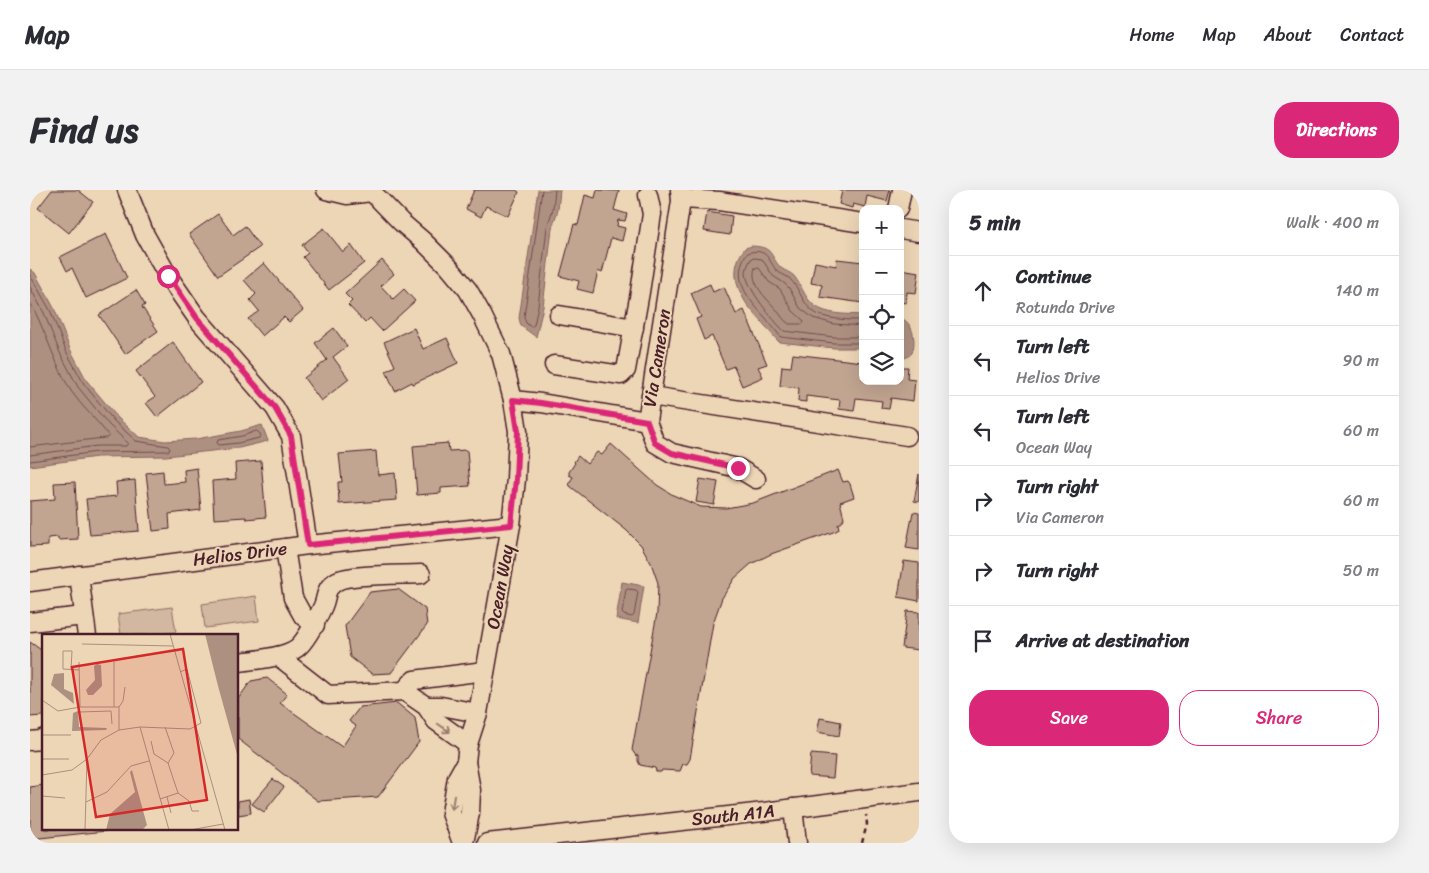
<!DOCTYPE html>
<meta charset="utf-8">
<style>
:root{--surface:#fff;--page:#f2f2f3;--text:#2b2b33;--muted:#7c7c81;--line:#e1e1e2;--accent:#db2777}
body{margin:0;font-family:Sriracha,sans-serif;background:var(--page);color:var(--text)}
.controls{position:absolute;right:15px;top:15px;display:grid;overflow:hidden;border-radius:10px;box-shadow:0 5px 20px #0002}
.controls button{width:45px;height:45px;display:grid;place-items:center;padding:0;border:0;border-bottom:1px solid var(--line);background:var(--surface);color:var(--text);font:25px sans-serif}
.stop{position:absolute;width:15px;height:15px;margin:-11px;border:4px solid #db2777;border-radius:50%;background:#fff}
.stop.end{background:#db2777;border-color:#fff;box-shadow:0 1px 5px #0008}
.list{margin:0;padding:0;list-style:none}
h2{display:flex;justify-content:space-between;align-items:center;height:65px;margin:0;padding:0 20px;font-size:21px}
h2 small{font-size:16px;font-weight:400;color:var(--muted)}
.list li{display:grid;grid-template-columns:32px 1fr auto;gap:15px;align-items:center;box-sizing:border-box;height:70px;padding:0 20px;border-top:1px solid var(--line)}
.list b{display:block;font-size:19px;white-space:nowrap}
.list p{margin:0;font-size:16px;white-space:nowrap;color:var(--muted)}
.list em{font-size:16px;font-style:normal;color:var(--muted)}
.actions{display:flex;gap:10px;padding:15px 20px}
.actions a{flex:1;padding:11px 0;border:1px solid var(--accent);border-radius:20px;text-align:center;font-size:18px;color:var(--accent)}
.actions .main{background:var(--accent);color:#fff}
.icon{flex:none;width:28px;height:28px;fill:none;stroke:currentColor;stroke-width:2;stroke-linecap:round;stroke-linejoin:round}
.map{position:relative;flex:none;width:889px;height:653px;overflow:hidden;border-radius:20px}
header{display:flex;align-items:center;gap:30px;box-sizing:border-box;height:70px;padding:0 25px;background:var(--surface);border-bottom:1px solid var(--line)}
header strong{font-size:24px}
nav{display:flex;gap:28px;margin-inline-start:auto;font-size:18px}
.intro{display:flex;align-items:center;justify-content:space-between;box-sizing:border-box;height:120px;padding:0 30px}
h1{margin:0;font-size:35px}
.button{padding:12px 22px;border-radius:20px;background:var(--accent);color:#fff;font-size:18px;font-weight:700}
main{display:flex;gap:30px;padding:0 30px}
aside{flex:1;background:var(--surface);border-radius:20px;box-shadow:0 5px 20px #0002}
.map>svg:first-child{display:block}
</style>
<header>
<strong>Map</strong>
<nav><a>Home</a><a>Map</a><a>About</a><a>Contact</a></nav>
</header>
<div class="intro"><h1>Find us</h1><a class="button">Directions</a></div>
<main>
<div class="map">
<svg width="889" height="653" viewBox="0 0 889 653">
<rect width="100%" height="100%" fill="#edd6b6"/>
<filter id="ink" filterUnits="userSpaceOnUse"><feTurbulence type="fractalNoise" baseFrequency=".02" numOctaves="2"/><feDisplacementMap in="SourceGraphic" scale="10" xChannelSelector="R" yChannelSelector="G"/><feConvolveMatrix kernelMatrix="1 2 1 2 8 2 1 2 1" color-interpolation-filters="sRGB"/></filter>
<g filter="url(#ink)">
<!-- green -->
<g fill="#d2b8a0" stroke="#8e6c66">
<polygon points="226,406 229,431 175,438 172,414"/>
<polygon points="142,417 146,442 117,445 91,445 88,424"/>
</g>
<!-- water -->
<g fill="#ae9081" stroke="#86635f">
<polygon points="508,0 530,0 528,20 522,38 513,117 506,147 491,136 489,128"/>
<path d="M722 56C744 57 739 65 751 78 755 81 760 82 764 86 773 97 776 113 790 119 803 125 819 124 833 125V158H804L749 152C742 145 737 138 731 131 727 126 722 121 718 116 705 97 700 77 715 58Z"/>
<polygon points="0,79 5,83 24,118 40,159 57,191 88,228 109,247 135,251 166,249 211,241 232,235 238,251 209,258 136,266 67,267 0,276"/>
<path d="M870 127C873 129 878 132 880 136 886 146 887 170 870 168Z"/>
<polygon points="592,392 614,396 608,433 586,429"/>
</g>
<g fill="none" stroke-linecap="round" stroke-linejoin="round">
<!-- shore -->
<g stroke="#724c4d" stroke-width="1">
<polyline points="512,0 494,127 496,133 501,137 504,135 508,116 517,37 523,19 525,0"/>
<path d="M725 78H729L739 92 750 99 763 121 774 131 773 134H759C753 130 750 124 746 119 737 109 719 93 725 78Z"/>
<polyline points="0,85 20,120 36,161 54,194 84,231 106,251 138,256 140,259 139,261 136,261 67,262 0,271"/>
<polyline points="0,97 14,123 30,163 48,197 79,235 98,253 96,256 67,256 0,265"/>
<path d="M0 112C16 141 24 173 41 201 52 217 67 230 79 246L76 248 65 249 0 257"/>
<path d="M833 130C819 130 801 130 787 124 772 116 771 99 759 88 755 85 750 84 746 80 738 69 737 59 721 62 715 63 714 68 712 73 705 94 721 112 734 126 740 133 745 140 751 147L804 153H833"/>
<path d="M833 136 804 134 783 128 770 118 759 98 754 93 743 86 732 69 724 68 721 69C718 74 716 79 716 84 718 100 743 130 754 141L804 147H833"/>
<polygon points="227,241 231,245 229,248 208,253 189,255 187,253 188,250 212,246"/>
<polygon points="598,399 606,400 608,402 604,425 602,427 594,425 592,423 596,400"/>
</g>
</g>
<!-- building -->
<g fill="#c1a591" stroke="#4a1f2b">
<polygon points="22,0 48,0 63,12 39,43 8,18"/>
<polygon points="444,0 486,0 489,2 478,26 456,16 451,27 436,19"/>
<polygon points="567,0 589,1 584,20 597,24 595,31 588,30 587,36 595,38 592,51 581,48 572,83 568,81 563,103 547,99 549,91 530,86 544,34 548,35 555,5 565,8"/>
<polygon points="808,0 860,0 857,11 837,6 835,17 823,14 822,18 809,14 812,1"/>
<polygon points="677,22 702,26 700,45 674,41"/>
<polygon points="188,24 203,45 215,36 230,57 188,86 159,44"/>
<polygon points="294,38 313,62 321,55 334,73 299,100 273,67 278,63 272,55"/>
<polygon points="76,44 97,88 56,108 42,78 37,81 30,67"/>
<polygon points="807,69 833,72 833,113 790,107 792,95 781,93 785,72 806,76"/>
<polygon points="352,70 364,84 351,96 363,109 374,99 385,111 352,141 340,128 335,133 318,115 322,111 315,104"/>
<polygon points="234,73 273,120 259,132 254,127 232,146 218,129 229,121 220,110 226,104 214,90"/>
<polygon points="870,79 889,82 886,103 877,102 876,113 870,112"/>
<polygon points="680,94 683,102 694,97 706,124 714,120 737,174 728,177 733,187 712,196 704,176 696,179 682,146 674,150 666,129 671,127 661,103"/>
<polygon points="106,100 115,115 112,117 128,141 95,164 69,125"/>
<polygon points="304,138 317,156 303,167 319,189 291,211 274,188 297,170 285,153"/>
<polygon points="384,138 393,159 417,148 428,173 383,194 382,192 365,201 356,181 365,176 354,152"/>
<polygon points="143,152 171,192 127,227 116,213 125,207 106,181"/>
<polygon points="763,164 833,172 833,191 870,191 870,177 878,177 877,189 885,190 883,211 861,208 859,219 851,218 852,211 826,208 824,221 809,219 810,210 776,206 776,212 768,211 769,198 750,196 752,176 761,177"/>
<polygon points="418,253 419,261 437,260 440,296 411,298 411,303 387,305 383,256"/>
<polygon points="581,254 627,295 643,305 671,317 696,318 723,313 808,280 813,292 818,291 820,294 824,307 810,312 814,328 812,332 808,334 809,339 806,341 741,364 721,374 705,388 692,408 683,433 660,569 657,574 653,574 650,581 632,580 631,582 628,582 626,581 625,578 610,575 608,571 608,565 606,566 602,560 627,423 628,393 621,373 611,355 596,340 540,296 539,293 543,287 539,285 539,282 545,273 544,272 548,266 557,274 567,262 572,265"/>
<polygon points="346,261 348,285 365,283 367,310 309,314 308,292 312,292 309,264"/>
<polygon points="231,271 236,327 216,329 216,327 184,329 182,291 206,289 205,273"/>
<polygon points="167,278 171,320 139,324 140,339 123,341 116,283 133,281 134,294 155,292 154,280"/>
<polygon points="889,284 889,312 884,311"/>
<polygon points="670,289 688,292 684,315 666,312"/>
<polygon points="105,290 109,341 60,345 56,309 87,306 86,292"/>
<polygon points="45,292 48,349 28,350 28,347 18,348 18,356 0,357 0,311 25,309 24,293"/>
<polygon points="883,322 889,323 889,360 876,358"/>
<polygon points="874,371 889,373 889,411 868,407"/>
<polygon points="368,399 395,419 397,435 361,483 342,484 320,467 315,436 340,402"/>
<polygon points="877,421 889,422 889,460 872,458"/>
<polygon points="0,452 14,462 14,524 12,526 0,527"/>
<polygon points="237,488 257,504 250,513 312,557 326,536 319,531 330,517 367,513 385,528 389,552 348,607 288,611 208,549 208,509 221,491"/>
<polygon points="790,528 811,532 809,546 787,542"/>
<polygon points="781,564 805,566 803,588 779,586"/>
<polygon points="243,589 254,597 234,622 222,614"/>
<polygon points="14,595 14,639 77,639 76,641 0,649 0,597"/>
<polygon points="219,609 221,623 208,625 208,611"/>
</g>
<g fill="none" stroke-linecap="round" stroke-linejoin="round">
<defs>
<g id="minor">
<polyline points="97,0 115,45 138,86 167,128 245,218 261,246 278,355"/>
<polyline points="296,0 317,5 341,2"/>
<polyline points="340,0 371,32 393,51 418,76 438,100 452,125 471,164 483,210 488,241 486,289 481,335 448,523 438,554 436,572 427,588 421,623 432,653"/>
<polyline points="650,0 651,11 617,231 625,253 642,263 708,278 726,289"/>
<polyline points="651,9 689,11 833,33"/>
<polyline points="868,19 872,0"/>
<polyline points="870,39 889,42"/>
<polyline points="529,125 604,138"/>
<polyline points="524,175 591,185 596,180 610,102 622,24 618,5"/>
<polyline points="621,206 877,246"/>
<polyline points="483,210 511,213 617,231"/>
<polyline points="255,358 263,408 273,426 285,435"/>
<polyline points="49,385 57,446"/>
<polyline points="0,392 278,355 481,335"/>
<polyline points="0,432 54,426"/>
<polyline points="248,466 298,505 374,501 384,490 455,481"/>
<path d="M208 472C224 470 253 468 267 458 276 451 288 427 293 416 298 404 294 399 307 391 318 384 375 385 391 384"/>
<polyline points="374,501 396,516 406,531 438,554"/>
<polyline points="396,516 411,516 448,523"/>
<polyline points="0,551 11,550 14,548"/>
<polyline points="763,618 767,653"/>
<polyline points="434,653 440,623 441,600 436,572"/>
<polyline points="457,653 742,621 889,602"/>
</g>
</defs>
<!-- minor casing -->
<use href="#minor" stroke="#4a1f2b" stroke-width="21"/>
<!-- path -->
<polyline stroke="#4a1f2b" stroke-width="2.5" stroke-dasharray="5 4" stroke-linecap="butt" points="832,653 837,634 836,625"/>
<!-- minor -->
<use href="#minor" stroke="#edd6b6" stroke-width="18"/>
</g>
<!-- one-way arrows -->
<defs><path id="oneway-shaft" d="M-6 0H5M1.5-3L5.5 0L1.5 3" fill="none" stroke-width="1.6" stroke-linecap="round" stroke-linejoin="round" transform="scale(1.25)"/></defs>
<g stroke="#9c7a70">
<use href="#oneway-shaft" transform="translate(414 538) rotate(35)"/>
<use href="#oneway-shaft" transform="translate(423 612) rotate(99)"/>
</g>
</g>
<g fill="none" stroke-linecap="round" stroke-linejoin="round" filter="url(#ink)">
<!-- route -->
<polyline stroke="#db2777" stroke-width="6" points="138,86 167,128 245,218 261,246 278,355 481,335 486,289 488,241 483,210 511,213 617,231 625,253 642,263 708,278"/>
</g>
<g text-anchor="middle" stroke-width="4" stroke-linejoin="round" paint-order="stroke">
<!-- street labels -->
<g font-size="18" fill="#4a1f2b" stroke="#edd6b6">
<text transform="translate(627 168) rotate(-81)" y="6">Via Cameron</text>
<text transform="translate(210 364) rotate(-7)" y="6">Helios Drive</text>
<text transform="translate(470 397) rotate(-80)" y="6">Ocean Way</text>
<text transform="translate(703 625) rotate(-6)" y="6">South A1A</text>
</g>
</g>
<!-- overview -->
<g transform="translate(12 444)">
<rect width="196" height="196" fill="#edd6b6"/>
<path d="M163 0H196V124L176 52ZM55 30 59 31 60 52 51 61H46L44 56 53 46 52 32ZM22 39V55L31 59 32 70 9 51 12 40ZM36 77 37 93 65 94 64 96 30 97 31 79ZM90 136 105 191 100 196H64L68 180 93 158 88 138Z" fill="#ae9081"/>
<path fill="none" stroke="#ac8d7e" stroke-width="1" d="M128 0 183 196M40 10 131 12M37 28 38 73M72 28V73M29 36 30 17H21V35L37 36M0 66 16 77 38 73H77M77 73V96M77 73 81 67 83 53M38 78 69 77 70 90M98 93 127 196M123 93 132 119 126 129M0 101H29M109 107 112 120 126 129 136 159 147 167 150 177H157M0 125H27M0 141 30 136 45 125 59 106 77 96 98 93 148 95 159 89 145 35 138 38M0 162 23 164M125 163 129 179M118 165 136 159M44 168 65 158 89 132 107 127M43 196 45 125M148 196 181 190"/>
<path fill="#d62828" fill-opacity="0.15" stroke="#d62828" stroke-width="2.5" d="M141 15 165 166 54 183 30 33Z"/>
<rect width="196" height="196" fill="none" stroke="#4a1f2b" stroke-width="2.5"/>
</g>
</svg>
<div class="controls">
<button>+</button>
<button>−</button>
<button><svg class="icon" aria-label="locate" viewBox="0 0 24 24"><circle cx="12" cy="12" r="6"/><path d="M12 2v4M12 18v4M2 12h4M18 12h4"/></svg></button>
<button><svg class="icon" aria-label="layers" viewBox="0 0 24 24"><path d="M12 4l9 5-9 5-9-5zM3 14l9 5 9-5"/></svg></button>
</div>
<div class="stop" style="left:138px;top:86px"></div>
<div class="stop end" style="left:708px;top:278px"></div>
</div>
<aside>
<h2>5 min<small>Walk · 400 m</small></h2>
<ul class="list">
<li><svg class="icon" aria-label="ahead" viewBox="0 0 24 24"><path d="M12 20V5M6 11l6-6 6 6"/></svg><div><b>Continue</b><p>Rotunda Drive</p></div><em>140 m</em></li>
<li><svg class="icon" aria-label="left" viewBox="0 0 24 24"><path d="M17 20v-9H6M10 6l-5 5 5 5"/></svg><div><b>Turn left</b><p>Helios Drive</p></div><em>90 m</em></li>
<li><svg class="icon" aria-label="left" viewBox="0 0 24 24"><path d="M17 20v-9H6M10 6l-5 5 5 5"/></svg><div><b>Turn left</b><p>Ocean Way</p></div><em>60 m</em></li>
<li><svg class="icon" aria-label="right" viewBox="0 0 24 24"><path d="M7 20v-9h11M14 6l5 5-5 5"/></svg><div><b>Turn right</b><p>Via Cameron</p></div><em>60 m</em></li>
<li><svg class="icon" aria-label="right" viewBox="0 0 24 24"><path d="M7 20v-9h11M14 6l5 5-5 5"/></svg><div><b>Turn right</b></div><em>50 m</em></li>
<li><svg class="icon" aria-label="arrive" viewBox="0 0 24 24"><path d="M6 21V4h12l-3 4 3 4H6"/></svg><div><b>Arrive at destination</b></div></li>
</ul>
<div class="actions"><a class="main">Save</a><a>Share</a></div>
</aside>
</main>
